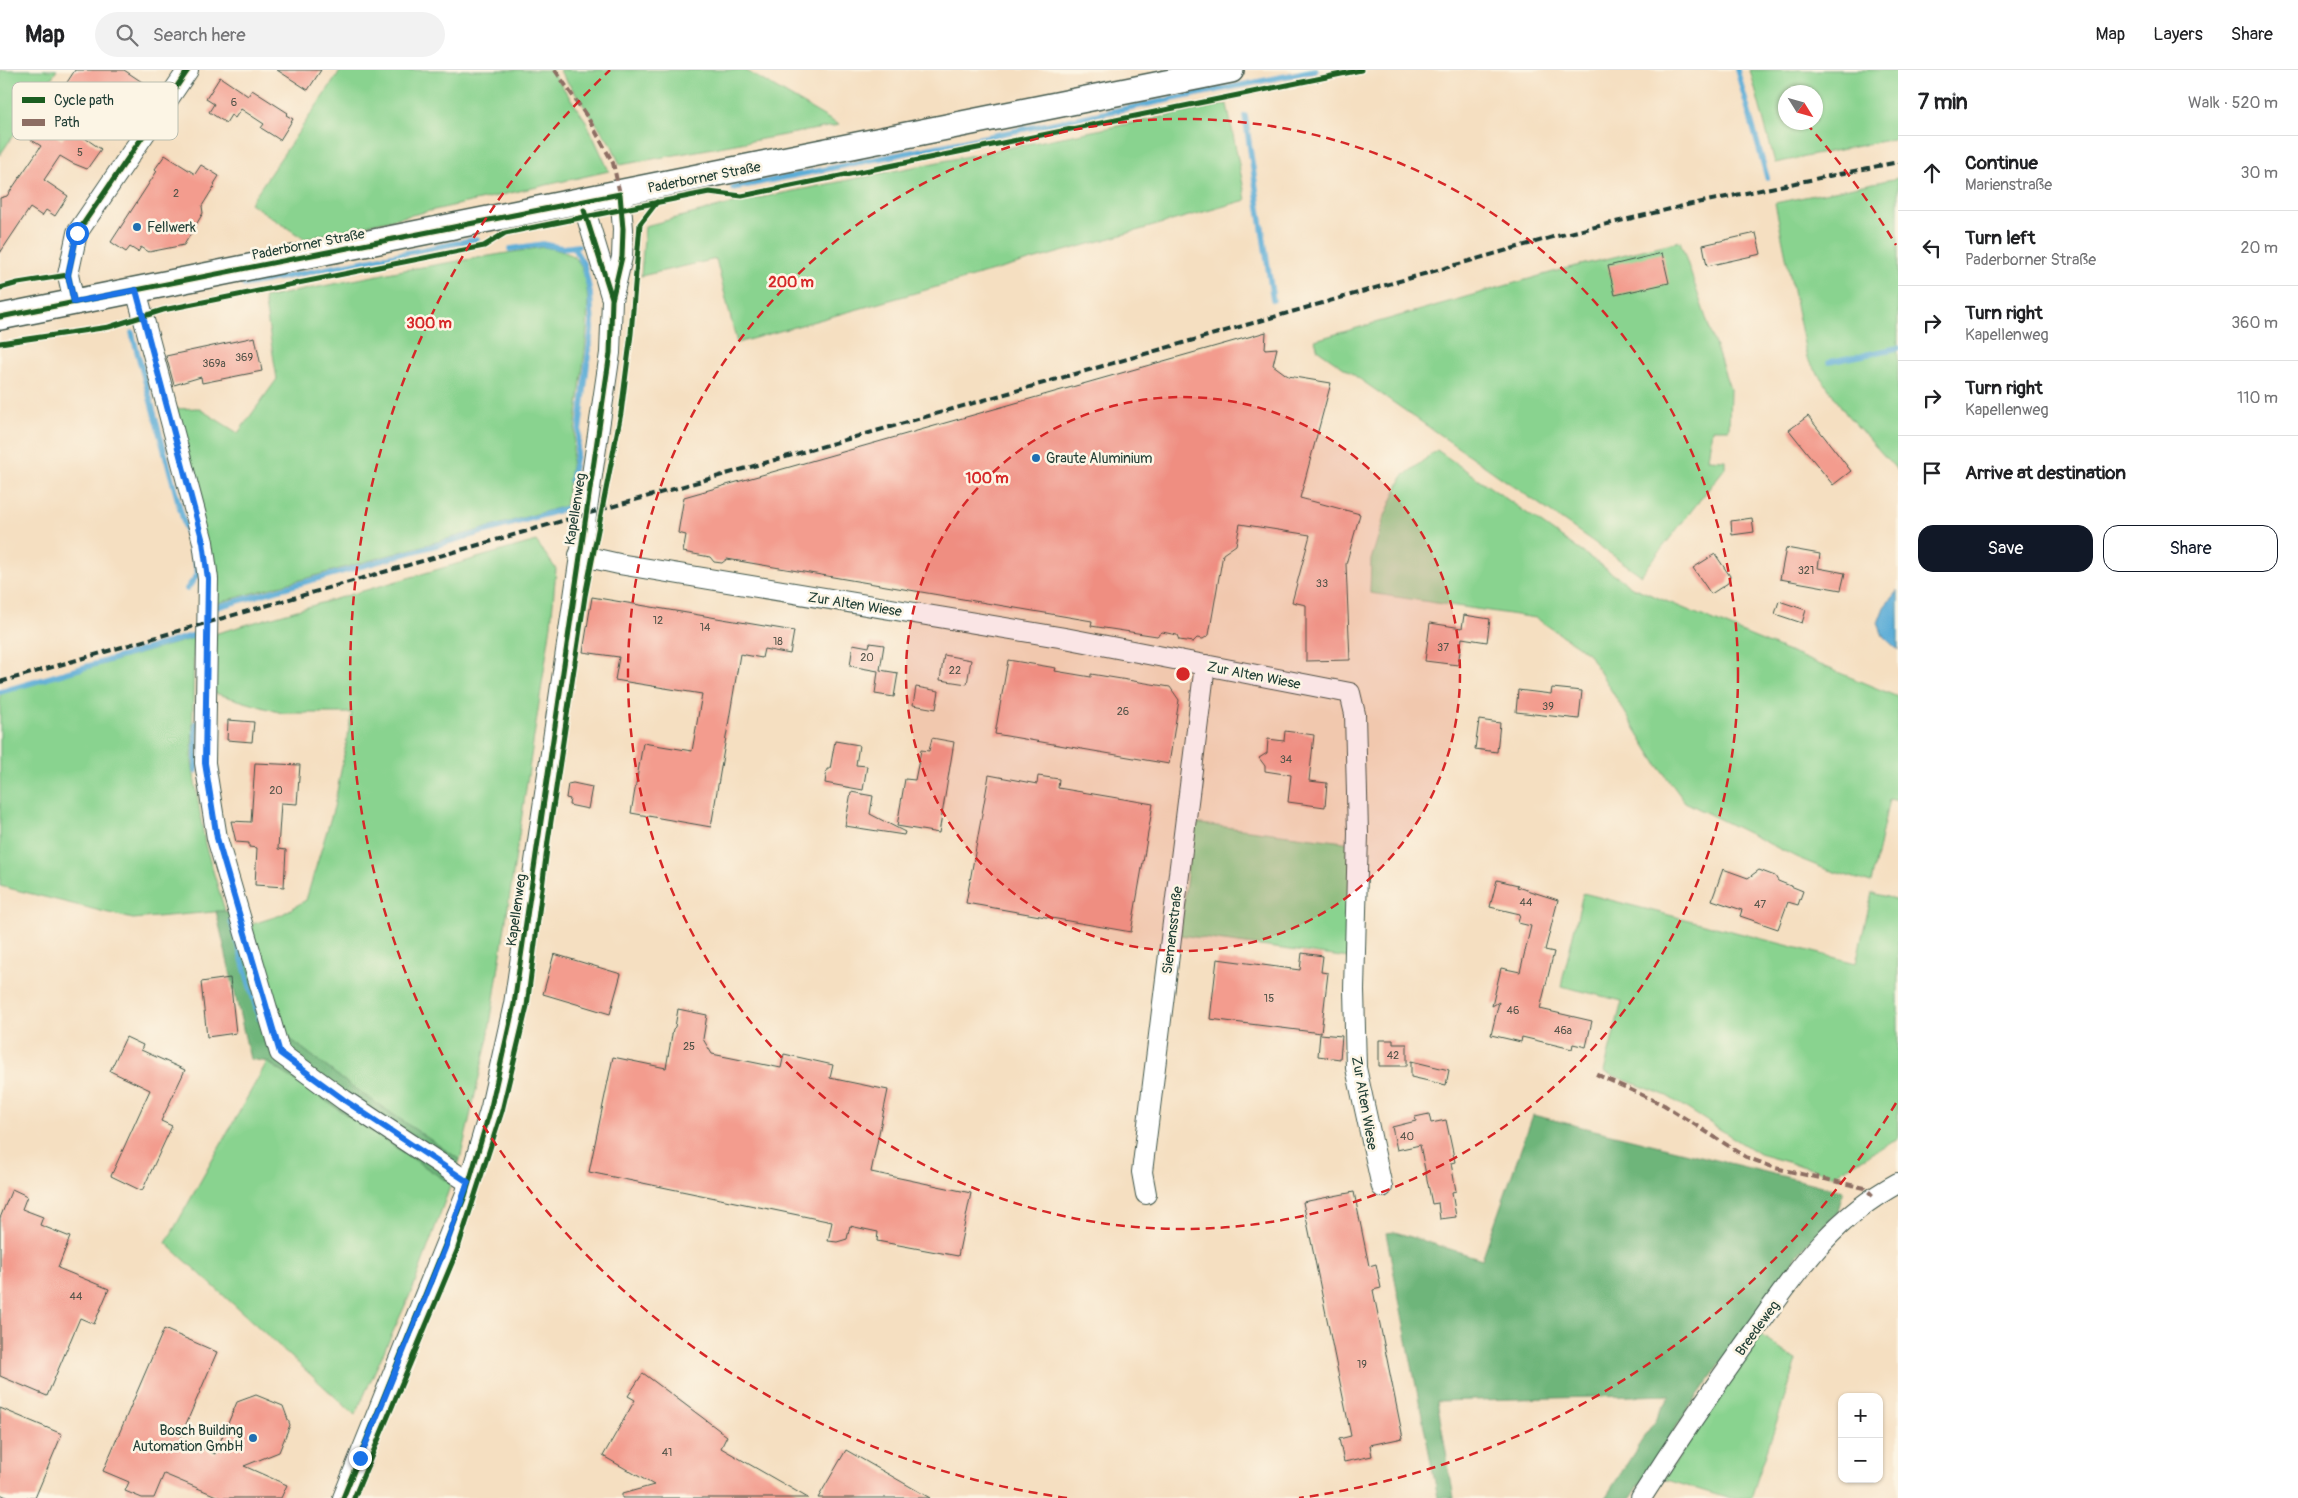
<!DOCTYPE html>
<meta charset="utf-8">
<style>
:root{--surface:#fff;--page:#f2f2f2;--text:#202124;--muted:#757577;--line:#e0e0e0;--accent:#111827}
body{margin:0;font-family:Pangolin,sans-serif;background:var(--page);color:var(--text)}
.controls{position:absolute;right:15px;bottom:15px;display:grid;overflow:hidden;border-radius:10px;box-shadow:0 1px 4px #0004}
.controls button{width:45px;height:45px;display:grid;place-items:center;padding:0;border:0;border-bottom:1px solid var(--line);background:var(--surface);color:var(--text);font:25px sans-serif}
.compass{position:absolute;left:1778px;top:15px;width:45px;height:45px;border-radius:50%;background:var(--surface);box-shadow:0 1px 4px #0004;rotate:127deg}
.stop{position:absolute;width:15px;height:15px;margin:-11px;border:4px solid #1a73e8;border-radius:50%;background:#fff}
.stop.end{background:#1a73e8;border-color:#fff;box-shadow:0 1px 5px #0008}
.list{margin:0;padding:0;list-style:none}
h2{display:flex;justify-content:space-between;align-items:center;height:65px;margin:0;padding:0 20px;font-size:21px}
h2 small{font-size:16px;font-weight:400;color:var(--muted)}
.list li{display:grid;grid-template-columns:32px 1fr auto;gap:15px;align-items:center;box-sizing:border-box;height:75px;padding:0 20px;border-top:1px solid var(--line)}
.list b{display:block;font-size:19px;white-space:nowrap}
.list p{margin:0;font-size:16px;white-space:nowrap;color:var(--muted)}
.list em{font-size:16px;font-style:normal;color:var(--muted)}
.actions{display:flex;gap:10px;padding:15px 20px}
.actions a{flex:1;padding:11px 0;border:1px solid var(--accent);border-radius:15px;text-align:center;font-size:18px;color:var(--accent)}
.actions .main{background:var(--accent);color:#fff}
.icon{flex:none;width:28px;height:28px;fill:none;stroke:currentColor;stroke-width:2;stroke-linecap:round;stroke-linejoin:round}
.map{position:relative;flex:none;width:1898px;height:1428px;overflow:hidden}
header{display:flex;align-items:center;gap:30px;box-sizing:border-box;height:70px;padding:0 25px;background:var(--surface);border-bottom:1px solid var(--line)}
header strong{font-size:24px}
nav{display:flex;gap:28px;margin-inline-start:auto;font-size:18px}
.search{width:350px;height:45px;background:var(--page);display:flex;align-items:center;gap:12px;box-sizing:border-box;padding:0 18px;border-radius:28px;color:var(--muted);font-size:19px}
main{display:flex}
aside{flex:1;background:var(--surface)}
.map>svg:first-child{display:block}
</style>
<header>
<strong>Map</strong>
<div class="search"><svg class="icon" aria-label="search" viewBox="0 0 24 24"><circle cx="10" cy="10" r="6"/><path d="M15 15l6 6"/></svg>Search here</div>
<nav><a>Map</a><a>Layers</a><a>Share</a></nav>
</header>
<main>
<div class="map">
<svg width="1898" height="1428" viewBox="0 0 1898 1428">
<rect width="100%" height="100%" fill="#fcf5e5"/>
<filter id="ink" filterUnits="userSpaceOnUse"><feTurbulence type="fractalNoise" baseFrequency=".02" numOctaves="2"/><feDisplacementMap in="SourceGraphic" scale="10" xChannelSelector="R" yChannelSelector="G"/><feConvolveMatrix kernelMatrix="1 2 1 2 8 2 1 2 1" color-interpolation-filters="sRGB"/></filter>
<filter id="wash" filterUnits="userSpaceOnUse"><feTurbulence type="fractalNoise" baseFrequency=".0096" numOctaves="4" result="noise"/><feDisplacementMap in="SourceGraphic" scale="20" xChannelSelector="R" yChannelSelector="G"/><feGaussianBlur stdDeviation="1.12" result="paint"/><feColorMatrix in="noise" values="0 0 0 0 0 0 0 0 0 0 0 0 0 0 0 0 0 1.4 0 .05"/><feComposite in="paint" operator="in"/></filter>
<g filter="url(#wash)">
<rect width="100%" height="100%" fill="#f5dfc1"/>
<!-- green -->
<g fill="#89d38f" stroke="#548862" fill-rule="evenodd">
<polygon points="0,0 57,0 0,85"/>
<polygon points="341,0 551,0 586,51 609,101 304,169 250,133"/>
<polygon points="559,0 745,0 839,55 620,95 612,76"/>
<path d="M1750 0H1898V68L1775 93ZM1786 22H1816V52H1786Z"/>
<polygon points="1227,34 1246,130 737,273 716,189 641,206 645,156 739,132"/>
<polygon points="1898,108 1898,401 1847,345 1807,288 1775,133"/>
<polygon points="1680,171 1730,319 1729,359 1712,359 1708,389 1725,390 1725,398 1641,505 1318,280 1315,270 1564,199"/>
<path d="M544 177C556 180 574 182 580 194 596 224 583 293 579 327 575 363 571 400 565 436L214 534 173 339 198 338 238 363 277 309 264 228 398 201Z"/>
<polygon points="1437,380 1632,517 1898,627 1898,731 1889,729 1871,813 1825,799 1798,788 1685,732 1657,694 1588,583 1536,548 1370,523 1371,490 1384,448 1402,407"/>
<polygon points="536,471 556,499 551,555 488,968 460,1090 351,1016 285,965 250,855 281,845 306,830 334,737 352,643 282,643 211,622 214,564"/>
<polygon points="194,568 192,693 205,774 225,841 133,849 0,816 0,624"/>
<polygon points="1193,753 1352,773 1349,888 1180,865"/>
<polygon points="1583,823 1856,893 1872,823 1898,830 1898,1068 1834,1105 1759,1084 1667,1026 1604,1002 1622,931 1561,916"/>
<polygon points="267,992 451,1114 413,1218 355,1345 166,1173"/>
<polygon points="1758,1264 1797,1291 1751,1428 1727,1428 1664,1409"/>
</g>
<!-- forest -->
<g fill="#6eb57a" stroke="#467957">
<polygon points="216,841 225,841 250,855 285,965 351,1016 460,1090 451,1114 268,992 250,989"/>
<polygon points="1533,1045 1843,1121 1838,1142 1801,1180 1686,1342 1631,1428 1605,1428 1671,1325 1437,1331 1454,1428 1438,1428 1386,1163 1395,1162 1482,1189"/>
</g>
<!-- water -->
<polygon fill="#5dadd7" stroke="#3e7586" points="1898,520 1898,580 1883,566 1878,553 1884,537"/>
<g fill="none" stroke-linecap="round" stroke-linejoin="round">
<!-- stream -->
<g stroke="#5dadd7" stroke-width="5.5">
<polyline points="1737,0 1767,107"/>
<polyline points="1245,46 1273,230"/>
<polyline points="733,118 1316,0"/>
<polyline points="510,179 543,174 562,178 578,176"/>
<polyline points="244,215 477,169"/>
<polyline points="132,263 198,504 187,519"/>
<polyline points="1829,292 1898,278"/>
<polyline points="571,411 577,380 592,253 590,222 584,195 573,177"/>
<polyline points="217,537 568,438"/>
<polyline points="0,622 198,564 198,571"/>
<polyline points="196,653 196,701"/>
<polyline points="231,851 259,948"/>
</g>
</g>
<g id="blocks">
<!-- building -->
<g fill="#f39c8e">
<polygon points="75,0 124,0 145,14 125,43 87,18 80,28 64,17"/>
<polygon points="277,0 321,0 308,20"/>
<polygon points="220,7 248,26 252,20 288,43 286,45 293,49 280,70 261,58 264,54 241,39 235,48 231,45 226,53 209,42 214,34 206,29"/>
<polygon points="40,55 62,70 70,58 101,79 87,99 72,93 60,86 44,110 68,126 55,146 46,140 42,146 30,138 0,183 0,128 7,126 41,76 30,69"/>
<polygon points="165,85 195,104 201,95 219,106 214,114 215,115 202,136 203,143 184,175 149,182 141,177 138,182 130,177 126,182 111,172 157,101 155,99"/>
<polygon points="1756,163 1761,184 1707,196 1703,175"/>
<polygon points="1662,183 1669,213 1615,225 1608,196"/>
<polygon points="1266,262 1265,279 1277,278 1273,295 1288,306 1331,313 1300,428 1360,444 1346,494 1350,590 1306,591 1306,535 1292,532 1310,465 1240,454 1236,475 1223,484 1209,565 1203,569 1197,568 1193,572 1179,570 1177,565 1162,562 1157,566 1091,556 1092,551 727,489 722,493 714,492 710,487 683,482 686,465 678,463 684,427"/>
<polygon points="255,267 262,301 202,313 201,307 174,315 166,286"/>
<polygon points="1808,346 1851,401 1833,415 1789,360"/>
<polygon points="1752,448 1754,462 1732,465 1731,451"/>
<polygon points="1786,478 1820,484 1818,498 1845,503 1841,520 1780,509"/>
<polygon points="1715,484 1730,506 1728,513 1711,524 1693,498"/>
<polygon points="592,527 794,561 790,584 764,579 762,588 740,584 711,757 631,743 643,673 692,681 702,624 615,610 619,587 583,582"/>
<polygon points="1779,531 1806,540 1802,553 1775,544"/>
<polygon points="1464,545 1490,549 1487,572 1462,568 1458,595 1425,591 1430,553 1462,558"/>
<polygon points="870,573 884,575 880,600 898,603 894,627 875,624 878,601 850,596 853,574 869,577"/>
<polygon points="944,585 971,590 967,614 940,610"/>
<polygon points="1008,590 1056,598 1055,601 1091,607 1091,604 1170,617 1179,630 1169,694 995,664"/>
<polygon points="916,617 939,621 936,639 913,635"/>
<polygon points="1552,618 1582,621 1579,649 1516,642 1518,620 1551,624"/>
<polygon points="228,650 254,652 252,672 227,670"/>
<polygon points="1479,650 1500,653 1497,682 1475,679"/>
<polygon points="1285,661 1314,665 1309,711 1327,713 1325,737 1288,732 1291,705 1265,701 1265,696 1259,688 1267,683 1268,669 1284,671"/>
<polygon points="932,668 954,672 939,763 897,756 905,709 915,710 921,680 929,681"/>
<polygon points="835,671 859,675 856,695 867,696 863,720 825,713 827,699 830,699"/>
<polygon points="255,693 300,695 297,734 281,733 278,779 286,780 284,817 255,815 257,778 249,777 249,773 236,772 231,751 251,752"/>
<polygon points="989,705 1037,714 1038,706 1059,709 1058,718 1153,734 1131,862 966,833"/>
<polygon points="573,713 592,717 588,739 569,735 570,729 566,728 568,714"/>
<polygon points="851,722 873,726 870,744 905,762 904,765 845,756"/>
<polygon points="1723,799 1748,808 1759,800 1775,806 1778,811 1803,821 1798,835 1788,832 1778,859 1740,846 1742,840 1712,830"/>
<polygon points="1497,810 1518,815 1517,817 1558,830 1545,880 1554,882 1540,939 1592,951 1586,977 1573,974 1572,979 1522,967 1521,972 1491,965 1499,932 1492,936 1501,898 1520,902 1531,856 1518,853 1520,844 1490,837"/>
<polygon points="1302,883 1323,886 1321,902 1328,903 1321,963 1210,949 1217,889 1300,900"/>
<polygon points="554,884 621,904 610,944 543,924"/>
<polygon points="230,908 236,963 207,967 201,912"/>
<polygon points="678,939 707,945 703,969 712,984 781,998 784,984 833,995 830,1008 888,1020 871,1102 971,1123 958,1186 877,1171 878,1162 850,1156 847,1169 837,1172 828,1171 832,1152 589,1102 613,987 666,998 673,959 675,957"/>
<polygon points="1320,964 1342,966 1340,989 1318,986"/>
<polygon points="126,967 143,975 141,980 185,1000 161,1051 172,1056 142,1121 111,1106 150,1020 110,1001"/>
<polygon points="1379,970 1393,970 1393,974 1407,974 1407,996 1379,996"/>
<polygon points="1411,991 1449,1000 1446,1015 1411,1007"/>
<polygon points="1429,1044 1431,1053 1446,1050 1455,1092 1451,1093 1456,1121 1452,1122 1456,1147 1440,1149 1438,1133 1432,1134 1420,1075 1397,1080 1392,1057 1416,1051 1415,1047"/>
<polygon points="12,1119 27,1126 22,1139 43,1147 40,1155 70,1167 58,1198 109,1219 94,1254 80,1248 47,1326 0,1306 0,1148"/>
<polygon points="1354,1122 1369,1196 1376,1194 1381,1218 1373,1220 1403,1368 1370,1375 1372,1386 1344,1392 1339,1369 1351,1366 1303,1132"/>
<polygon points="164,1259 217,1282 180,1368 215,1384 237,1332 256,1325 283,1336 290,1355 279,1382 244,1396 287,1415 281,1428 221,1428 164,1404 154,1428 142,1428 125,1421 129,1412 103,1401"/>
<polygon points="643,1303 727,1366 721,1378 808,1428 622,1428 622,1424 654,1415 603,1386 635,1330 628,1326"/>
<polygon points="0,1338 62,1364 35,1428 9,1428 0,1424"/>
<polygon points="846,1380 930,1428 818,1428"/>
</g>
</g>
</g>
<g filter="url(#ink)">
<use href="#blocks" fill-opacity="0" stroke="#3f5549" stroke-width="1"/>
<g fill="none" stroke-linecap="round" stroke-linejoin="round">
<defs>
<g id="minor">
<polyline points="579,131 587,147 611,226"/>
<polyline points="136,220 203,472 208,509 205,693 217,768 280,983 344,1030 468,1112"/>
<polyline points="74,232 68,205 77,163 188,0"/>
<polyline points="579,485 619,494 1065,568 1350,623 1355,644 1358,763 1354,920 1356,998 1382,1117"/>
<polyline points="1146,1124 1142,1102 1205,595"/>
<polyline points="343,1428 465,1126 491,1037 514,934 610,283 612,230 622,187 623,159 620,124"/>
<path d="M1641 1428C1676 1373 1712 1320 1750 1267 1795 1205 1828 1151 1898 1113"/>
</g>
<polyline id="major" points="0,247 1231,0"/>
</defs>
<!-- minor casing -->
<use href="#minor" stroke="#3f5549" stroke-width="22"/>
<!-- major casing -->
<use href="#major" stroke="#3f5549" stroke-width="28"/>
<!-- minor -->
<use href="#minor" stroke="#fff" stroke-width="20"/>
<!-- major -->
<use href="#major" stroke="#fff" stroke-width="25"/>
<!-- rail -->
<polyline stroke="#1f3d34" stroke-width="4" stroke-dasharray="8 4" stroke-linecap="butt" points="0,612 1553,167 1687,135 1898,92"/>
<!-- quiet -->
<g stroke="#8d6e63" stroke-width="4" stroke-dasharray="8 4" stroke-linecap="butt">
<polyline points="555,0 588,48 613,93 620,124"/>
<polyline points="1596,1004 1664,1035 1746,1087 1775,1098 1865,1118 1873,1126"/>
</g>
<defs>
<g id="cycleway">
<polyline points="584,140 612,228"/>
<polyline points="0,218 18,213 68,205"/>
<polyline points="74,232 68,205 77,163 188,0"/>
<polyline points="0,247 620,124 623,159 622,187 612,230 610,283 514,934 491,1037 465,1126 343,1428"/>
<polyline points="0,273 109,257 163,240 484,176 505,163 709,122 742,126 1361,0"/>
<polyline points="354,1428 457,1181 502,1041 527,936 548,771 585,526 621,343 631,264 640,154 657,132"/>
</g>
</defs>
<!-- cycleway casing -->
<use href="#cycleway" stroke="#fcf5e5" stroke-width="8"/>
<!-- cycleway -->
<use href="#cycleway" stroke="#1b5e20" stroke-width="5"/>
</g>
</g>
<g fill="none" stroke-linecap="round" stroke-linejoin="round" filter="url(#ink)">
<!-- route -->
<polyline stroke="#1a73e8" stroke-width="6" points="77,163 68,205 74,232 136,220 203,472 208,509 205,693 217,768 280,983 344,1030 468,1112 445,1178 360,1388"/>
</g>
<!-- distance rings -->
<circle cx="1183" cy="604" r="277" fill="#d62828" fill-opacity=".12"/>
<g fill="none" stroke="#d62828" stroke-width="2.5" stroke-dasharray="9 6">
<circle cx="1183" cy="604" r="277"/>
<circle cx="1183" cy="604" r="555"/>
<path d="M1896 1033A832 832 0 0 1 1299 1428M1067 1428A832 832 0 0 1 610 0M1806 53A832 832 0 0 1 1896 175"/>
</g>
<!-- markers -->
<g fill="#1f6fb2" stroke="#fcf5e5" stroke-width="2">
<circle cx="137" cy="157" r="5"/>
<circle cx="1036" cy="388" r="5"/>
<circle cx="253" cy="1368" r="5"/>
</g>
<g text-anchor="middle" stroke-width="5" stroke-linejoin="round" paint-order="stroke">
<!-- number labels -->
<g font-size="11" fill="#54554a">
<text x="234" y="36">6</text>
<text x="80" y="86">5</text>
<text x="176" y="127">2</text>
<text x="244" y="291">369</text>
<text x="214" y="297">369a</text>
<text x="1806" y="504">321</text>
<text x="1322" y="517">33</text>
<text x="658" y="554">12</text>
<text x="705" y="561">14</text>
<text x="778" y="575">18</text>
<text x="1443" y="581">37</text>
<text x="867" y="591">20</text>
<text x="955" y="604">22</text>
<text x="1548" y="640">39</text>
<text x="1123" y="645">26</text>
<text x="1286" y="693">34</text>
<text x="276" y="724">20</text>
<text x="1526" y="836">44</text>
<text x="1760" y="838">47</text>
<text x="1269" y="932">15</text>
<text x="1513" y="944">46</text>
<text x="1563" y="964">46a</text>
<text x="689" y="980">25</text>
<text x="1393" y="989">42</text>
<text x="1407" y="1070">40</text>
<text x="76" y="1230">44</text>
<text x="1362" y="1298">19</text>
<text x="667" y="1386">41</text>
</g>
<!-- street labels -->
<g font-size="14" fill="#1f3d34" stroke="#fcf5e5">
<text transform="translate(704 107) rotate(-11)" y="5">Paderborner Straße</text>
<text transform="translate(308 174) rotate(-11)" y="5">Paderborner Straße</text>
<text transform="translate(575 439) rotate(-81)" y="5">Kapellenweg</text>
<text transform="translate(855 534) rotate(9)" y="5">Zur Alten Wiese</text>
<text transform="translate(1254 605) rotate(11)" y="5">Zur Alten Wiese</text>
<text transform="translate(516 840) rotate(-82)" y="5">Kapellenweg</text>
<text transform="translate(1172 860) rotate(-83)" y="5">Siemensstraße</text>
<text transform="translate(1365 1033) rotate(80)" y="5">Zur Alten Wiese</text>
<text transform="translate(1757 1258) rotate(-54)" y="5">Breedeweg</text>
</g>
<!-- poi labels -->
<g font-size="14" fill="#1f3d34" stroke="#fcf5e5" text-anchor="start">
<text x="147" y="162">Fellwerk</text>
<text x="1046" y="393">Graute Aluminium</text>
<text x="243" y="1365" text-anchor="end">Bosch Building<tspan x="243" dy="16">Automation GmbH</tspan></text>
</g>
</g>
<!-- legend -->
<rect x="12" y="12" width="166" height="58" rx="8" fill="#fcf5e5" stroke="#babeb0" stroke-width="1"/>
<rect x="22" y="27" width="23" height="6" fill="#1b5e20"/>
<rect x="22" y="49" width="23" height="7" fill="#8d6e63"/>
<g font-size="14" fill="#1f3d34">
<text x="54" y="35">Cycle path</text>
<text x="54" y="57">Path</text>
</g>
<circle cx="1183" cy="604" r="8" fill="#d62828" stroke="#fcf5e5" stroke-width="2.5"/>
<g font-size="15" text-anchor="middle" font-weight="bold" fill="#d62828" stroke="#fcf5e5" stroke-width="5" stroke-linejoin="round" paint-order="stroke">
<text x="791" y="217">200 m</text>
<text x="429" y="258">300 m</text>
<text x="987" y="413">100 m</text>
</g>
</svg>
<div class="controls">
<button>+</button>
<button>−</button>
</div>
<svg class="compass" viewBox="-18 -18 36 36"><path d="M0-13l5 13h-10z" fill="#e53935"/><path d="M0 13l5-13h-10z" fill="#757577"/></svg>
<div class="stop" style="left:77px;top:163px"></div>
<div class="stop end" style="left:360px;top:1388px"></div>
</div>
<aside>
<h2>7 min<small>Walk · 520 m</small></h2>
<ul class="list">
<li><svg class="icon" aria-label="ahead" viewBox="0 0 24 24"><path d="M12 20V5M6 11l6-6 6 6"/></svg><div><b>Continue</b><p>Marienstraße</p></div><em>30 m</em></li>
<li><svg class="icon" aria-label="left" viewBox="0 0 24 24"><path d="M17 20v-9H6M10 6l-5 5 5 5"/></svg><div><b>Turn left</b><p>Paderborner Straße</p></div><em>20 m</em></li>
<li><svg class="icon" aria-label="right" viewBox="0 0 24 24"><path d="M7 20v-9h11M14 6l5 5-5 5"/></svg><div><b>Turn right</b><p>Kapellenweg</p></div><em>360 m</em></li>
<li><svg class="icon" aria-label="right" viewBox="0 0 24 24"><path d="M7 20v-9h11M14 6l5 5-5 5"/></svg><div><b>Turn right</b><p>Kapellenweg</p></div><em>110 m</em></li>
<li><svg class="icon" aria-label="arrive" viewBox="0 0 24 24"><path d="M6 21V4h12l-3 4 3 4H6"/></svg><div><b>Arrive at destination</b></div></li>
</ul>
<div class="actions"><a class="main">Save</a><a>Share</a></div>
</aside>
</main>
